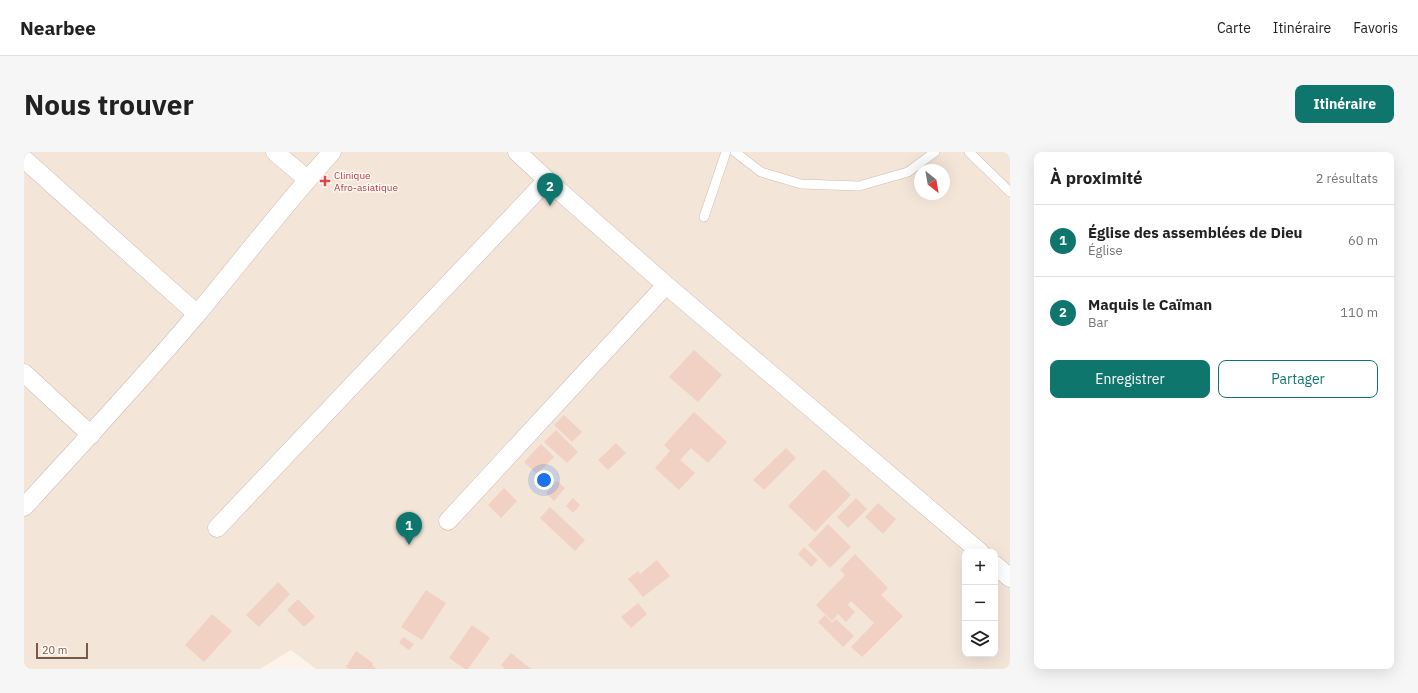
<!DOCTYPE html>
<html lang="fr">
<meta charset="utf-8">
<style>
:root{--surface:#fff;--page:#f6f6f6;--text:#222;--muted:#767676;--line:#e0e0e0;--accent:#0f766e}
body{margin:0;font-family:"IBM Plex Sans",sans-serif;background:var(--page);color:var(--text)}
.controls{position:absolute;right:12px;bottom:12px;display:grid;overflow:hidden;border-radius:8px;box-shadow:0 4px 16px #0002}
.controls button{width:36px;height:36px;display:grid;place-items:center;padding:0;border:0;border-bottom:1px solid var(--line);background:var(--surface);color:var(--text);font:20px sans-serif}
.compass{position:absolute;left:890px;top:12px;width:36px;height:36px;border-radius:50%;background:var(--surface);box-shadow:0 4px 16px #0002;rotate:149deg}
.scale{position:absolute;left:12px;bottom:10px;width:52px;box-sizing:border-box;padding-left:4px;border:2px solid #78594e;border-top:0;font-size:11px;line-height:14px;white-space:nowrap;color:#78594e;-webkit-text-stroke:3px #fff8f2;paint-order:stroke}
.you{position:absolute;left:520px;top:328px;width:14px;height:14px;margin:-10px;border:3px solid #fff;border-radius:50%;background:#1a73e8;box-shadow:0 0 0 6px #1a73e833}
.badge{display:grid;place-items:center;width:26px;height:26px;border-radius:50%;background:var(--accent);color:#fff;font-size:13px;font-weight:700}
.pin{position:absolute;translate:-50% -33px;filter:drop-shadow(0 1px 2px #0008)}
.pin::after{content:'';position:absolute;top:21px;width:14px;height:12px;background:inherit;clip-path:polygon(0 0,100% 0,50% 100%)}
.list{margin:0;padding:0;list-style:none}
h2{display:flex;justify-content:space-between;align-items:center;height:52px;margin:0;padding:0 16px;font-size:17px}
h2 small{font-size:13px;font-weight:400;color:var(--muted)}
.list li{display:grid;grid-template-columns:26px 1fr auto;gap:12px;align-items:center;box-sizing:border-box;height:72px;padding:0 16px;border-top:1px solid var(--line)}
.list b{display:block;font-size:15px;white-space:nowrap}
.list p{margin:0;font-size:13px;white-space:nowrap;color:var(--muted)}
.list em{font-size:13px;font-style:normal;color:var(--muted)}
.actions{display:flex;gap:8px;padding:12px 16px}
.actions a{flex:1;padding:9px 0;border:1px solid var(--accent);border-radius:8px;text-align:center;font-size:14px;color:var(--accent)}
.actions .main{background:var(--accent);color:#fff}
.icon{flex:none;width:22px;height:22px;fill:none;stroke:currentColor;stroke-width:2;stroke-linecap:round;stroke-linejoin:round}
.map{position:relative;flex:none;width:986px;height:517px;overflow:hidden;border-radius:8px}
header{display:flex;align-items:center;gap:24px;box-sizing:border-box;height:56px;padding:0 20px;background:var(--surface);border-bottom:1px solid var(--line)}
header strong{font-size:19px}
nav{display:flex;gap:22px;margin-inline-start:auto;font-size:14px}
.intro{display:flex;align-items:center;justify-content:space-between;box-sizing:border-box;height:96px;padding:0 24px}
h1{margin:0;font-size:28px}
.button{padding:10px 18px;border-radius:8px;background:var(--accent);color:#fff;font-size:14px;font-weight:700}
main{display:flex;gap:24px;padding:0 24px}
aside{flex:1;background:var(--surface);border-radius:8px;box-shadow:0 4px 16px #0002}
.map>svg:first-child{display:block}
</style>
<header>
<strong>Nearbee</strong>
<nav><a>Carte</a><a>Itinéraire</a><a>Favoris</a></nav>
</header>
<div class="intro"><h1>Nous trouver</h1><a class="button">Itinéraire</a></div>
<main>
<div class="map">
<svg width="986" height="517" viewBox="0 0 986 517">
<rect width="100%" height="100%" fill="#fcf4eb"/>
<!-- residential -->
<path fill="#f4e5d9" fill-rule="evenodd" d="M0 0H986V517H292L267 498 236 517H0ZM896 18H920V42H896ZM941 400H971V502H941Z"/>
<!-- building -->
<g fill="#f1d1c3">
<polygon points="670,198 698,223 674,250 645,225"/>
<polygon points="670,260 703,290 684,311 667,296 656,308 671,321 655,338 631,316 646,299 640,293"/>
<polygon points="540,263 558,280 548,290 530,273"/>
<polygon points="532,278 554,300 543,311 520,290"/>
<polygon points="592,291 602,301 584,318 574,308"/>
<polygon points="517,292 530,305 513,322 500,310"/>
<polygon points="762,296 772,306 740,338 729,328"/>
<polygon points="800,317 827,343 791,380 764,354"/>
<polygon points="533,329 541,336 530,349 522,341"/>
<polygon points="480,336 493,349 477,366 464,353"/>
<polygon points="549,346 556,353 549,361 542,354"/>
<polygon points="832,346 843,357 824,376 813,365"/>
<polygon points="854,351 872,367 859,382 841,365"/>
<polygon points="526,355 561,388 551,399 516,366"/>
<polygon points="804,372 827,395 806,416 784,393"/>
<polygon points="780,395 794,408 787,415 774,402"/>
<polygon points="831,402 864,436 857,443 879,464 838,505 827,495 850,471 827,449 824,453 831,460 822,470 814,462 808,469 792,453 821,423 816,418"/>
<polygon points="633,408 646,424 619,445 604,427 614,419 616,422"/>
<polygon points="254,430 266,442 235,475 222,463"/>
<polygon points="402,438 422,451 398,488 377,475"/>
<polygon points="274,447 291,465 280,475 263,458"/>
<polygon points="614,451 623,462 607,476 597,465"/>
<polygon points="188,462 208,479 180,510 161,493"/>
<polygon points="801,463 808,471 812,467 830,484 819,495 794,470"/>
<polygon points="448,473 466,486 444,517 441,517 425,506"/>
<polygon points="379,485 390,492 385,498 375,491"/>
<polygon points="332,499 349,511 348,514 353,517 325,517 322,515"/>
<polygon points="487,501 507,517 481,517 477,513"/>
</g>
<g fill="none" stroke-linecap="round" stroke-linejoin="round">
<defs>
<g id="lane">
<polyline points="711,0 737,20 777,32 835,34 884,20 911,0"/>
<polyline points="945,0 986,40"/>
<polyline points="680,65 702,0"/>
</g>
<g id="street">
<polyline points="251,0 283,27"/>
<polyline points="493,0 523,28 642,133 956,400"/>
<polyline points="0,7 173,162"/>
<polyline points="0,221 67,283"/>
<path d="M0 355C59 291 118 227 174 161 219 107 261 52 308 0"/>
<polyline points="424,369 642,133"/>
<polyline points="193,376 523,28"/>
<polyline points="971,413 986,426"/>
</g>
</defs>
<!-- lane casing -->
<use href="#lane" stroke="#cfbbb0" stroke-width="10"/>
<!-- street casing -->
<use href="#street" stroke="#cfbbb0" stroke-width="19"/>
<!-- lane -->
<use href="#lane" stroke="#fff" stroke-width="9"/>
<!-- street -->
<use href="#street" stroke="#fff" stroke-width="18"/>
</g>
<!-- markers -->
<path fill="#e0444e" stroke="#fff8f2" stroke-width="1.5" d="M299 23h4v4h4v4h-4v4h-4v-4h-4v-4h4z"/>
<g text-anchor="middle" stroke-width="3" stroke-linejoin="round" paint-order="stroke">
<!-- health labels -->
<g font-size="10" fill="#be3a42" stroke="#fff8f2" text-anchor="start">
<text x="310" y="27">Clinique<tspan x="310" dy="12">Afro-asiatique</tspan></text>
</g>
</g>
</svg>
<div class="controls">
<button>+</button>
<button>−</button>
<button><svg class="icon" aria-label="layers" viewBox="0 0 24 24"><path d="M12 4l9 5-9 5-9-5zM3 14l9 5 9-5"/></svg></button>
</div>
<svg class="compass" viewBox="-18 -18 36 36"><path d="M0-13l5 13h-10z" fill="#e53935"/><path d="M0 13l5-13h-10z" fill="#767676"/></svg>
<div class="scale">20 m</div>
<div class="you"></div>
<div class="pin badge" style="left:385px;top:393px">1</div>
<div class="pin badge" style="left:526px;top:54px">2</div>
</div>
<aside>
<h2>À proximité<small>2 résultats</small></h2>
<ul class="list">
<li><span class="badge">1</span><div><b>Église des assemblées de Dieu</b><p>Église</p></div><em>60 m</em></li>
<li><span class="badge">2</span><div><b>Maquis le Caïman</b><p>Bar</p></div><em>110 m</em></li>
</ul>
<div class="actions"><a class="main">Enregistrer</a><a>Partager</a></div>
</aside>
</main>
